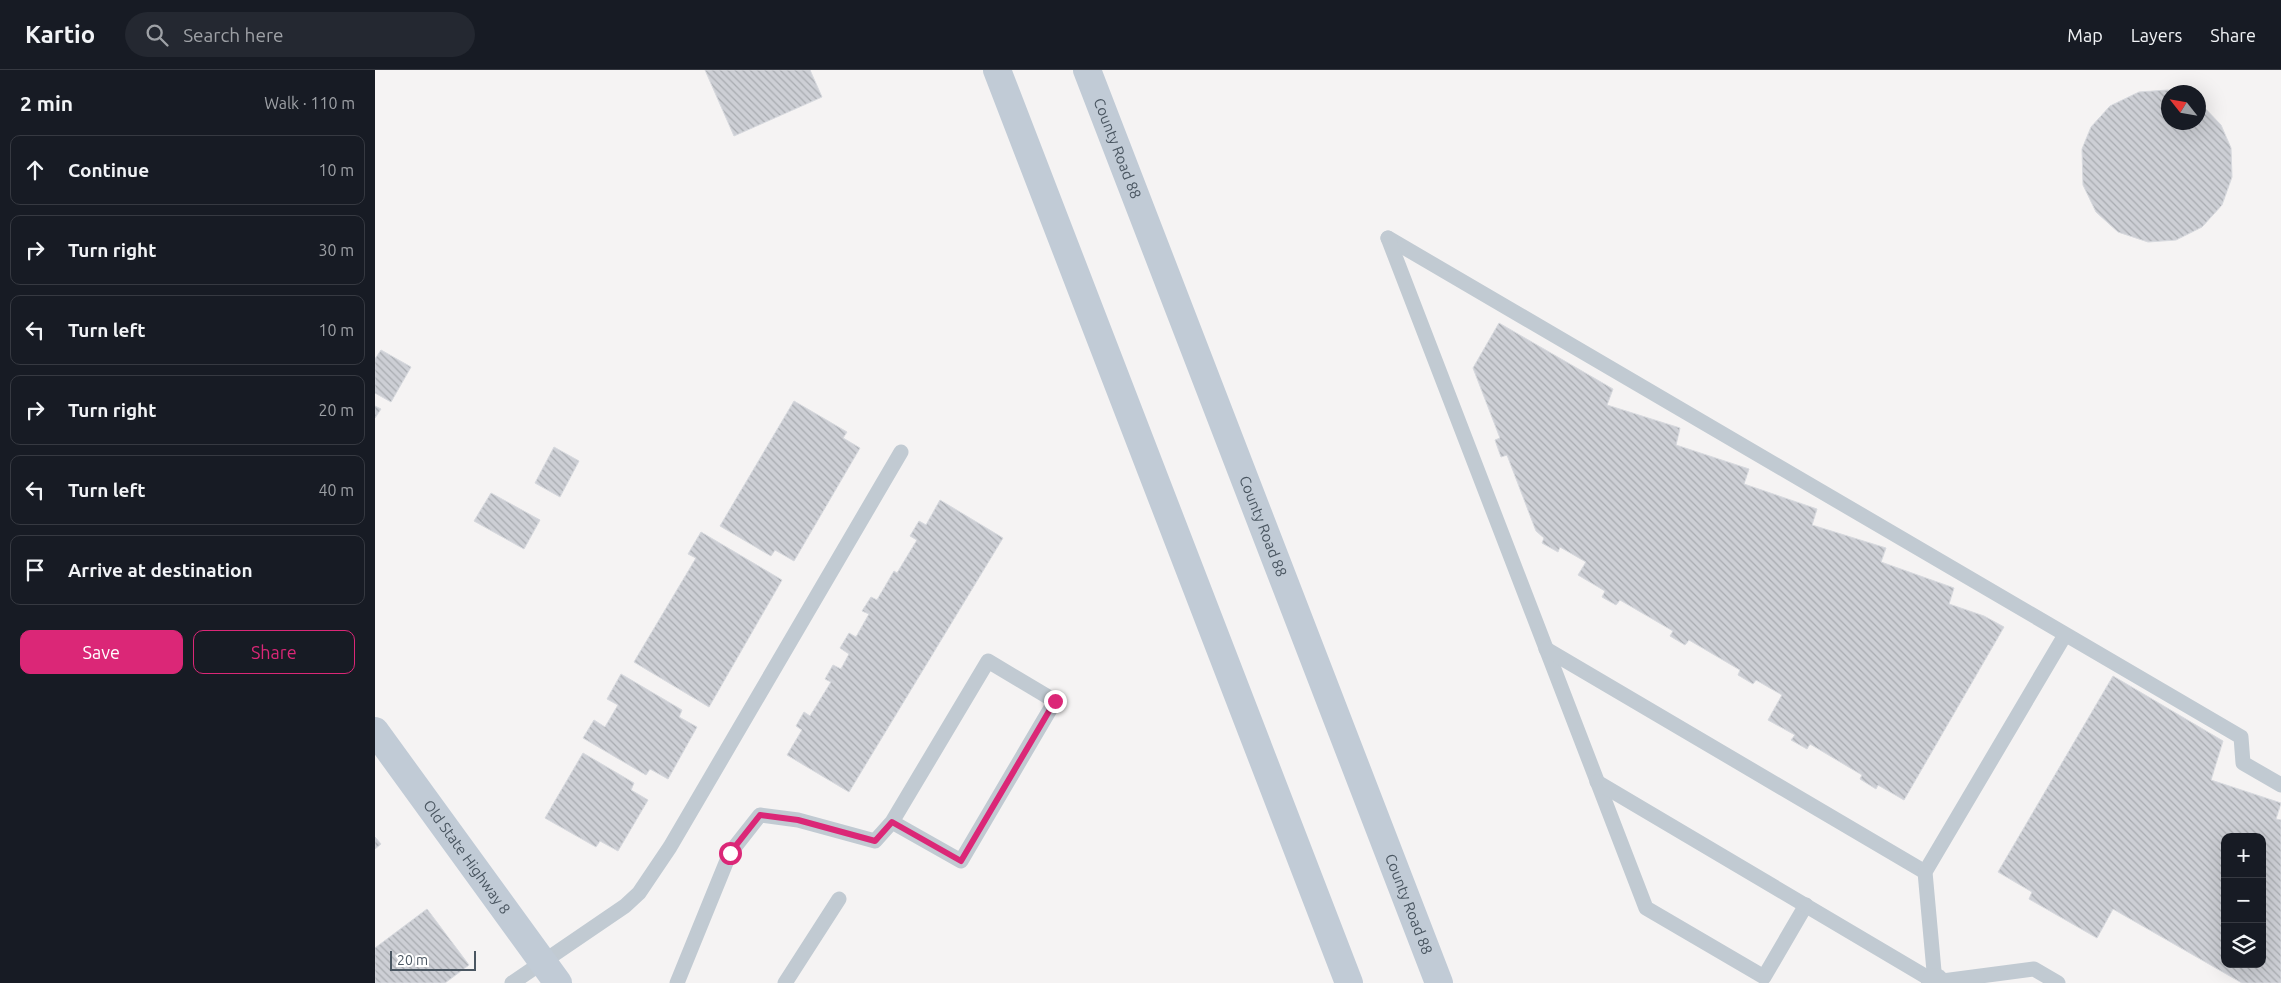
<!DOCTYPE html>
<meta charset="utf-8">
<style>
:root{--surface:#171b24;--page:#242831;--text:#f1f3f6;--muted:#9ea1a6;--line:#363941;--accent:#db2777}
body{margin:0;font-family:Ubuntu,sans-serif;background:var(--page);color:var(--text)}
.controls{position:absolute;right:15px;bottom:15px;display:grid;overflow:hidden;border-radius:10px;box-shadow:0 5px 20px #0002}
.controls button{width:45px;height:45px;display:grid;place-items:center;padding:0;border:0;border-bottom:1px solid var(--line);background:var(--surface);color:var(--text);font:25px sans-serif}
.compass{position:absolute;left:1786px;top:15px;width:45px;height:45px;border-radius:50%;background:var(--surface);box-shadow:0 5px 20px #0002;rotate:301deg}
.scale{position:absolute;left:15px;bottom:12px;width:86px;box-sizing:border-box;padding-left:5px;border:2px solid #4a5661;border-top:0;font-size:14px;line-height:18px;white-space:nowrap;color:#4a5661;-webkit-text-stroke:4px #fff;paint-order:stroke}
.stop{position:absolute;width:15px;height:15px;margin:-11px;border:4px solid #db2777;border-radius:50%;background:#fff}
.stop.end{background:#db2777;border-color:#fff;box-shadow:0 1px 5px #0008}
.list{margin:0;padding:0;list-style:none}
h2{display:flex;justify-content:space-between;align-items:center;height:65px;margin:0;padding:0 20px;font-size:21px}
h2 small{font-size:16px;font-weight:400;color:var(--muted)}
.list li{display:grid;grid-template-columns:32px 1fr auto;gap:15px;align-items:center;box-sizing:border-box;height:70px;margin:0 10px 10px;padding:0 10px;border:1px solid var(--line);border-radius:10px}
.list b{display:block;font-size:19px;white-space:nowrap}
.list em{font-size:16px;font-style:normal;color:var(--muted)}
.actions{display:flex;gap:10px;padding:15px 20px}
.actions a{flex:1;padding:11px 0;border:1px solid var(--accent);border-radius:10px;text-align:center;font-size:18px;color:var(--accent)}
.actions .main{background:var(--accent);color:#fff}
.icon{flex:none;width:28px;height:28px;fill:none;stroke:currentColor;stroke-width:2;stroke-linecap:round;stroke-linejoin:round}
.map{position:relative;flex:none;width:1906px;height:913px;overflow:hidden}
header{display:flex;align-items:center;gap:30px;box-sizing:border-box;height:70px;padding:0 25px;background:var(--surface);border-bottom:1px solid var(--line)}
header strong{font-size:24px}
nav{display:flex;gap:28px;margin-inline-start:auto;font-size:18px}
.search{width:350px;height:45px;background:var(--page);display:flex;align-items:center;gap:12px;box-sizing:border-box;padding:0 18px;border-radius:28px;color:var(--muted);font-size:19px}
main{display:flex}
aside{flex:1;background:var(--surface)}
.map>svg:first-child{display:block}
</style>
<header>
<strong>Kartio</strong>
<div class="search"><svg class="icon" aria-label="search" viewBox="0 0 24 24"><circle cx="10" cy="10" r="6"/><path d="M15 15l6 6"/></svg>Search here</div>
<nav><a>Map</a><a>Layers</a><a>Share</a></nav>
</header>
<main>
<aside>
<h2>2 min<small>Walk · 110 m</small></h2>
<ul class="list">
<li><svg class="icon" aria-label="ahead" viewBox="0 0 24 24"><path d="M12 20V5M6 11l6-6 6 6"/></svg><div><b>Continue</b></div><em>10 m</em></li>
<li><svg class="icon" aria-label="right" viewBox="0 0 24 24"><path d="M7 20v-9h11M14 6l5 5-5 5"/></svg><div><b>Turn right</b></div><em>30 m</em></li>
<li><svg class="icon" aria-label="left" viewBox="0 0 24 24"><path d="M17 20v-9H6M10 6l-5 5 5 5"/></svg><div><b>Turn left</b></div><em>10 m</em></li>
<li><svg class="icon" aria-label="right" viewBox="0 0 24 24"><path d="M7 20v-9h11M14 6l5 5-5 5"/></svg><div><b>Turn right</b></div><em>20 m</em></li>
<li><svg class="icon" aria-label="left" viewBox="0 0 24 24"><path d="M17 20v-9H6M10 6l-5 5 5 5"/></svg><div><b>Turn left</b></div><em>40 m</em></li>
<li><svg class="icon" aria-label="arrive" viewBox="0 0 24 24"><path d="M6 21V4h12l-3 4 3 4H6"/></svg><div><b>Arrive at destination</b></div></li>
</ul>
<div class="actions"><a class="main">Save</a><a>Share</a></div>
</aside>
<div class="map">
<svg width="1906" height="913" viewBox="0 0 1906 913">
<defs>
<pattern id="building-back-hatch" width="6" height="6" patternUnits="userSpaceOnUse" patternTransform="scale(1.25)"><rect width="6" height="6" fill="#cdcfd5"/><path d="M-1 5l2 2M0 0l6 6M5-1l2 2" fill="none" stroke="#a8abb0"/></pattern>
</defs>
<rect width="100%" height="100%" fill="#f5f3f3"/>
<!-- building -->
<g fill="url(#building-back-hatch)" stroke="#d7d9de" fill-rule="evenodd">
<polygon points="330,0 435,0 447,27 359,66"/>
<polygon points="1793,20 1798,22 1794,22 1794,52 1824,52 1824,32 1846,55 1856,78 1857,107 1847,135 1827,157 1801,170 1773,172 1743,162 1721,142 1708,115 1707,79 1716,57 1735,36 1764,22"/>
<polygon points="1124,253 1238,319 1232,335 1305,358 1301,375 1374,399 1369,414 1442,439 1437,455 1511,478 1506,492 1579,518 1574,534 1609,546 1629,557 1529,730 1503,715 1501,719 1485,709 1487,705 1435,674 1432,679 1416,670 1420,665 1393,650 1407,625 1381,610 1378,614 1363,605 1365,600 1314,570 1310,575 1295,566 1298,561 1245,530 1241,535 1227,527 1230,521 1203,505 1211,492 1185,477 1183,482 1167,473 1169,468 1161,461 1132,385 1126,387 1120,370 1125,368 1098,298"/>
<polygon points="6,280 36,297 16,332 0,323 0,289"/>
<polygon points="419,331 472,362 468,368 485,378 419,491 400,480 396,486 345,456"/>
<polygon points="0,336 6,339 0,348"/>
<polygon points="179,377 204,391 185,427 160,413"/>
<polygon points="116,423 165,450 149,479 99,451"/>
<polygon points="565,430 628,468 474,722 412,685 427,660 421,656 429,642 435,646 456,612 450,609 458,595 466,599 474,584 465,578 474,563 481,567 494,544 487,541 496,527 502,530 519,501 522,503 542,470 535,466 544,451 551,455"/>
<polygon points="326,462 407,510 334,637 259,592 321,488 313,484"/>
<polygon points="246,604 307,640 304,647 322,657 293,709 275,699 271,705 208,668 219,650 230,657 243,635 232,629"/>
<path d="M1738 606 1848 671 1836 710 1906 733 1901 749 1906 750V913H1867L1738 839 1722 868 1654 829 1657 822 1623 802ZM1850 767H1887V894H1850Z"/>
<polygon points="208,683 259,713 256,720 273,730 243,781 225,771 221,777 170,748"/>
<polygon points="0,767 6,774 0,779"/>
<polygon points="52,839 94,895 70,913 0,913 0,878"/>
</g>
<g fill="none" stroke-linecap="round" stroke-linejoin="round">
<!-- lane -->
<g stroke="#c1cad2" stroke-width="15">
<polyline points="1013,168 1866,667 1868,693 1906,715"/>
<polyline points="1013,168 1271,838 1389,907 1431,835"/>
<polyline points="1171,579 1550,802"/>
<polyline points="1222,712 1560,912 1659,899 1683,913"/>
<polyline points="1560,912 1550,802 1690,565"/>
<polyline points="137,913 250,836 264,823 295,777 526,382"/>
<polyline points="302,913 355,783 385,745 423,750 500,771 517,752 613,591 680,631 586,791 517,752"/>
<polyline points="410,913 464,829"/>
</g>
<!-- street -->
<polyline stroke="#c1cad2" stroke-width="28" points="1560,912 1560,913"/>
<!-- secondary -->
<g stroke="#c1cbd6" stroke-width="28">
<polyline points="622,0 974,913"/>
<path id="s1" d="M712 0 1064 913"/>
<path id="s2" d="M0 661 183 913"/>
</g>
</g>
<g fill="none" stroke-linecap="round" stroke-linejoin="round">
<!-- route -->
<polyline stroke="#db2777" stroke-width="6" points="355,783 385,745 423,750 500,771 517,752 586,791 680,631"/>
</g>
<g text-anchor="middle" stroke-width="5" stroke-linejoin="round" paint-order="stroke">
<!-- street labels -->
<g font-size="15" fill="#4a5661" stroke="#fff">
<text dy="5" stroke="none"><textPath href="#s1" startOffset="84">County Road 88</textPath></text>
<text dy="5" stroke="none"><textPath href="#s1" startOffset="489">County Road 88</textPath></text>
<text dy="5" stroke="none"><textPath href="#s2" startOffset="156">Old State Highway 8</textPath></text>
<text dy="5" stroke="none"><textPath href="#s1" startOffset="894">County Road 88</textPath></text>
</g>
</g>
</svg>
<div class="controls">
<button>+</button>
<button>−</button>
<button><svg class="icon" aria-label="layers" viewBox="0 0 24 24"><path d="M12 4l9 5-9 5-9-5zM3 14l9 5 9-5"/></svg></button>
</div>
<svg class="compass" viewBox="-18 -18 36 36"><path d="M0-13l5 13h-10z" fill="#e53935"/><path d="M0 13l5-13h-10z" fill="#9ea1a6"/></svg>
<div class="scale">20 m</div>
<div class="stop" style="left:355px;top:783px"></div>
<div class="stop end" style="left:680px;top:631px"></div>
</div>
</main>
